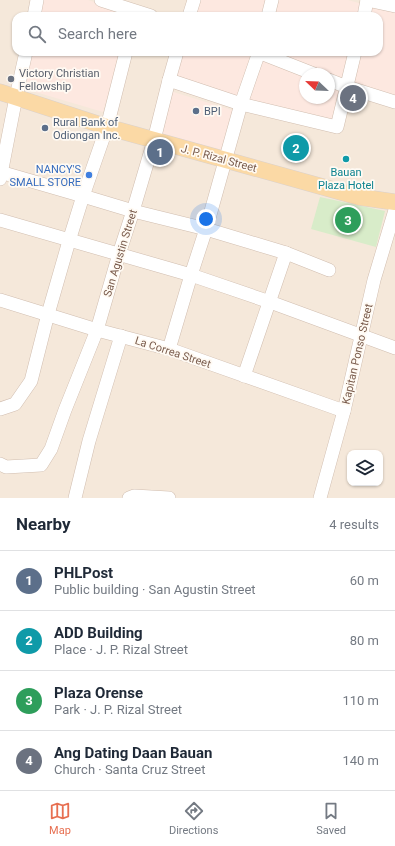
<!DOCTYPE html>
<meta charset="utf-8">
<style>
:root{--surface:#fff;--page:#f6f6f7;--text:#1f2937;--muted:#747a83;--line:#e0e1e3;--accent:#e76f51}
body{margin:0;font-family:Roboto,sans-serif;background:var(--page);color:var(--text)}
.controls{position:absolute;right:12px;bottom:12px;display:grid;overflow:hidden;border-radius:8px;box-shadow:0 1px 3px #0004}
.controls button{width:36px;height:36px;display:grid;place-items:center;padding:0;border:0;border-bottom:1px solid var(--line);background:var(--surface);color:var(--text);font:20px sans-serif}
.compass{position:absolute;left:299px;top:68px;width:36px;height:36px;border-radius:50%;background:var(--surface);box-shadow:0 1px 3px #0004;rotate:293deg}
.you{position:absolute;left:206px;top:219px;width:14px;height:14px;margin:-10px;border:3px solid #fff;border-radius:50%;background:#1a73e8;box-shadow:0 0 0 6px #1a73e833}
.badge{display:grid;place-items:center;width:26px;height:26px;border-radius:50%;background:var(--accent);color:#fff;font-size:13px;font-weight:700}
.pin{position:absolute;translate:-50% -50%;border:2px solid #fff;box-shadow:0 1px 4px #0006}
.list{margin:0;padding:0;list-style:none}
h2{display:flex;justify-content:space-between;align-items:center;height:52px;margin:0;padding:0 16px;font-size:17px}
h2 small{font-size:13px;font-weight:400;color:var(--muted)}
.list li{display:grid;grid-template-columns:26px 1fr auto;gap:12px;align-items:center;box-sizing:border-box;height:60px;padding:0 16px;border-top:1px solid var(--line)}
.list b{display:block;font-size:15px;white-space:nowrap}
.list p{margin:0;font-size:13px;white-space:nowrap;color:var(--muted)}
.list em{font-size:13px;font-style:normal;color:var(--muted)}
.icon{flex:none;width:22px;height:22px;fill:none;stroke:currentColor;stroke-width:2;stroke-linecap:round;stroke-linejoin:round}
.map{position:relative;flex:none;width:395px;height:498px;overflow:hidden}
.search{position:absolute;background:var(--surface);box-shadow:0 1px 3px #0004;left:12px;right:12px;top:12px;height:44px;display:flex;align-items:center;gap:10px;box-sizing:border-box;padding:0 14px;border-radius:12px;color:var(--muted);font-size:15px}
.sheet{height:292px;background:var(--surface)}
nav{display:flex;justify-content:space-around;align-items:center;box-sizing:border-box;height:56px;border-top:1px solid var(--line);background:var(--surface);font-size:11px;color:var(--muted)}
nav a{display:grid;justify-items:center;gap:2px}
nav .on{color:var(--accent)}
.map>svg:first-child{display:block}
</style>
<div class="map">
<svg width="395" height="498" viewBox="0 0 395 498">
<rect width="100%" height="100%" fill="#fdf6ec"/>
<!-- residential -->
<path fill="#f5e8da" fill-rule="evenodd" d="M0 0H395V498H0ZM16 16H379V52H16ZM305 74H329V98H305ZM350 453H380V483H350Z"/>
<!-- commercial -->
<g fill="#fde8e0">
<polygon points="43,0 88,0 132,14 132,16 39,16"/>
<polygon points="198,0 268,0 264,16 192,16"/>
<polygon points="276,0 348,0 362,4 360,16 272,16"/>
<polygon points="370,6 395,12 395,99 351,84 359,52 379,52 379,16 367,16"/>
<polygon points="30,52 121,52 103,112 22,88"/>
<polygon points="181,52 246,52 254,55 239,99 173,77"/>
<polygon points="268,52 351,52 344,82 329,74 324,74"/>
<polygon points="261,57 305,75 305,98 329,98 329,84 342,89 334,122 246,101"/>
<polygon points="170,91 235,111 222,153 157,136"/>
</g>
<!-- park -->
<polygon fill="#d8ecc9" points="320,197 385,211 376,247 311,229"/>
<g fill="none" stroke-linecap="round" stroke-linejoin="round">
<defs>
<g id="minor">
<polyline points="101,0 151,16"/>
<polyline points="367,0 395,6"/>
<polyline points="34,16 37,0"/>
<polyline points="189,16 194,0"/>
<polyline points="268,16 272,0"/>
<polyline points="364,16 367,0"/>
<polyline points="258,52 314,74"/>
<polyline points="169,80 241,104 337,127 355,52"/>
<polyline points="329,80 347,87 395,102"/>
<polyline points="0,172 83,196 133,211 206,229 286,253 329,270"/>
<polyline points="0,179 16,97 26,52"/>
<polyline points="0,220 191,275 270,302 395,348"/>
<polyline points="0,300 97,330 169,349 344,411"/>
<polyline points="169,349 191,275 206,229 241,104 259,52"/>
<polyline points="244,376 286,253"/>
<polyline points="0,409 15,404 31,381 48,314 69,241 83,196 107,127 126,52"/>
<polyline points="0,464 6,467 41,465 51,449 65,410 97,330 119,254 133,211 154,140 169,80 177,52"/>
<polyline points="75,498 89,441 121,336"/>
<polyline points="129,498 134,496 169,498"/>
<polyline points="320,498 344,411 374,280 395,210"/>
</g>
<polyline id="major" points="0,92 107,127 154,140 226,160 359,197 395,202"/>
</defs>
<!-- minor casing -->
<use href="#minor" stroke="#d1beb0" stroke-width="14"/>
<!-- major casing -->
<use href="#major" stroke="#dad1cd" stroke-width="17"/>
<!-- minor -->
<use href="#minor" stroke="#fff" stroke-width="13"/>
<!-- major -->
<use href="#major" stroke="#fbd9a5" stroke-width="16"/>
</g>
<!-- markers -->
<circle fill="#6b7280" stroke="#fffaf3" stroke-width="1.5" cx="11" cy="79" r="4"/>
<g fill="#5c6f8a" stroke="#fffaf3" stroke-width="1.5">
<circle cx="196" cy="111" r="4"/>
<circle cx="45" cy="128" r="4"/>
</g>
<circle fill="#0f9aa8" stroke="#fffaf3" stroke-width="1.5" cx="346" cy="159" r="4"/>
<circle fill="#3f7fe0" stroke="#fffaf3" stroke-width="1.5" cx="89" cy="175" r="4"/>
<g text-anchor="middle" stroke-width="3.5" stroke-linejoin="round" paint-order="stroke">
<!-- worship labels -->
<g font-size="11" fill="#5b616d" stroke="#fffaf3" text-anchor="start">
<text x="19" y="77">Victory Christian<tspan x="19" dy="13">Fellowship</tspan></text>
</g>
<!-- service labels -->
<g font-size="11" fill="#4e5e75" stroke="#fffaf3" text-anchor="start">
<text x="204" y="115">BPI</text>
<text x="53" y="126">Rural Bank of<tspan x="53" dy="13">Odiongan Inc.</tspan></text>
</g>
<!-- street labels -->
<g font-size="11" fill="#7a5c4d" stroke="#fffaf3">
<text transform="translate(219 158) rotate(15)" y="4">J. P. Rizal Street</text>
<text transform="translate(120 253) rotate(-73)" y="4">San Agustin Street</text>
<text transform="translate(173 352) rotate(18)" y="4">La Correa Street</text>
<text transform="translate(357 354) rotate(-77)" y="4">Kapitan Ponso Street</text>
</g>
<!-- shop labels -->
<g font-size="11" fill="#366cbe" stroke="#fffaf3" text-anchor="end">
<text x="81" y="173">NANCY'S<tspan x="81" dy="13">SMALL STORE</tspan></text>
</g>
<!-- culture labels -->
<g font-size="11" fill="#0d838f" stroke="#fffaf3">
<text x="346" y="176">Bauan<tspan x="346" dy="13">Plaza Hotel</tspan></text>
</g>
</g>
</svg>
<div class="controls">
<button><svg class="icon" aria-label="layers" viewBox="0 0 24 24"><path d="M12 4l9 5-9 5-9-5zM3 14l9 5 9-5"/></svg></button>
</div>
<svg class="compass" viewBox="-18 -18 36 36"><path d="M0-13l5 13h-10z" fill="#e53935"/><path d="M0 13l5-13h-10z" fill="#747a83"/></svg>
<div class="you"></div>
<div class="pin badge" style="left:160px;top:152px;background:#5c6f8a">1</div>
<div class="pin badge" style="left:296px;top:148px;background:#0f9aa8">2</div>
<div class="pin badge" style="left:348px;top:220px;background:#2e9e5b">3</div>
<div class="pin badge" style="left:353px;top:98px;background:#6b7280">4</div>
<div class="search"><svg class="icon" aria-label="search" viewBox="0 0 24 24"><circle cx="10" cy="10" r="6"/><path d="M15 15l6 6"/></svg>Search here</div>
</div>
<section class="sheet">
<h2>Nearby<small>4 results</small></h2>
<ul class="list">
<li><span class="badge" style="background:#5c6f8a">1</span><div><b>PHLPost</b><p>Public building · San Agustin Street</p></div><em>60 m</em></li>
<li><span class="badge" style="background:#0f9aa8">2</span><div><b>ADD Building</b><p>Place · J. P. Rizal Street</p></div><em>80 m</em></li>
<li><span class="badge" style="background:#2e9e5b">3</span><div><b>Plaza Orense</b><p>Park · J. P. Rizal Street</p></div><em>110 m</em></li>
<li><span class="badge" style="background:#6b7280">4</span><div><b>Ang Dating Daan Bauan</b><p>Church · Santa Cruz Street</p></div><em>140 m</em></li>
</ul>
</section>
<nav>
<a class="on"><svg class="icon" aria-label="map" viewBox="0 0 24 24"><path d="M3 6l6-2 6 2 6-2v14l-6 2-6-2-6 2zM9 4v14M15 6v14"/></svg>Map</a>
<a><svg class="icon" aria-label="directions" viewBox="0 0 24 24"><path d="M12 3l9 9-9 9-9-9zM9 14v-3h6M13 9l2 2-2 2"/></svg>Directions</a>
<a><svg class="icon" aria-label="saved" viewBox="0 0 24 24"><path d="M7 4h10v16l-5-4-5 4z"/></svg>Saved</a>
</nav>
